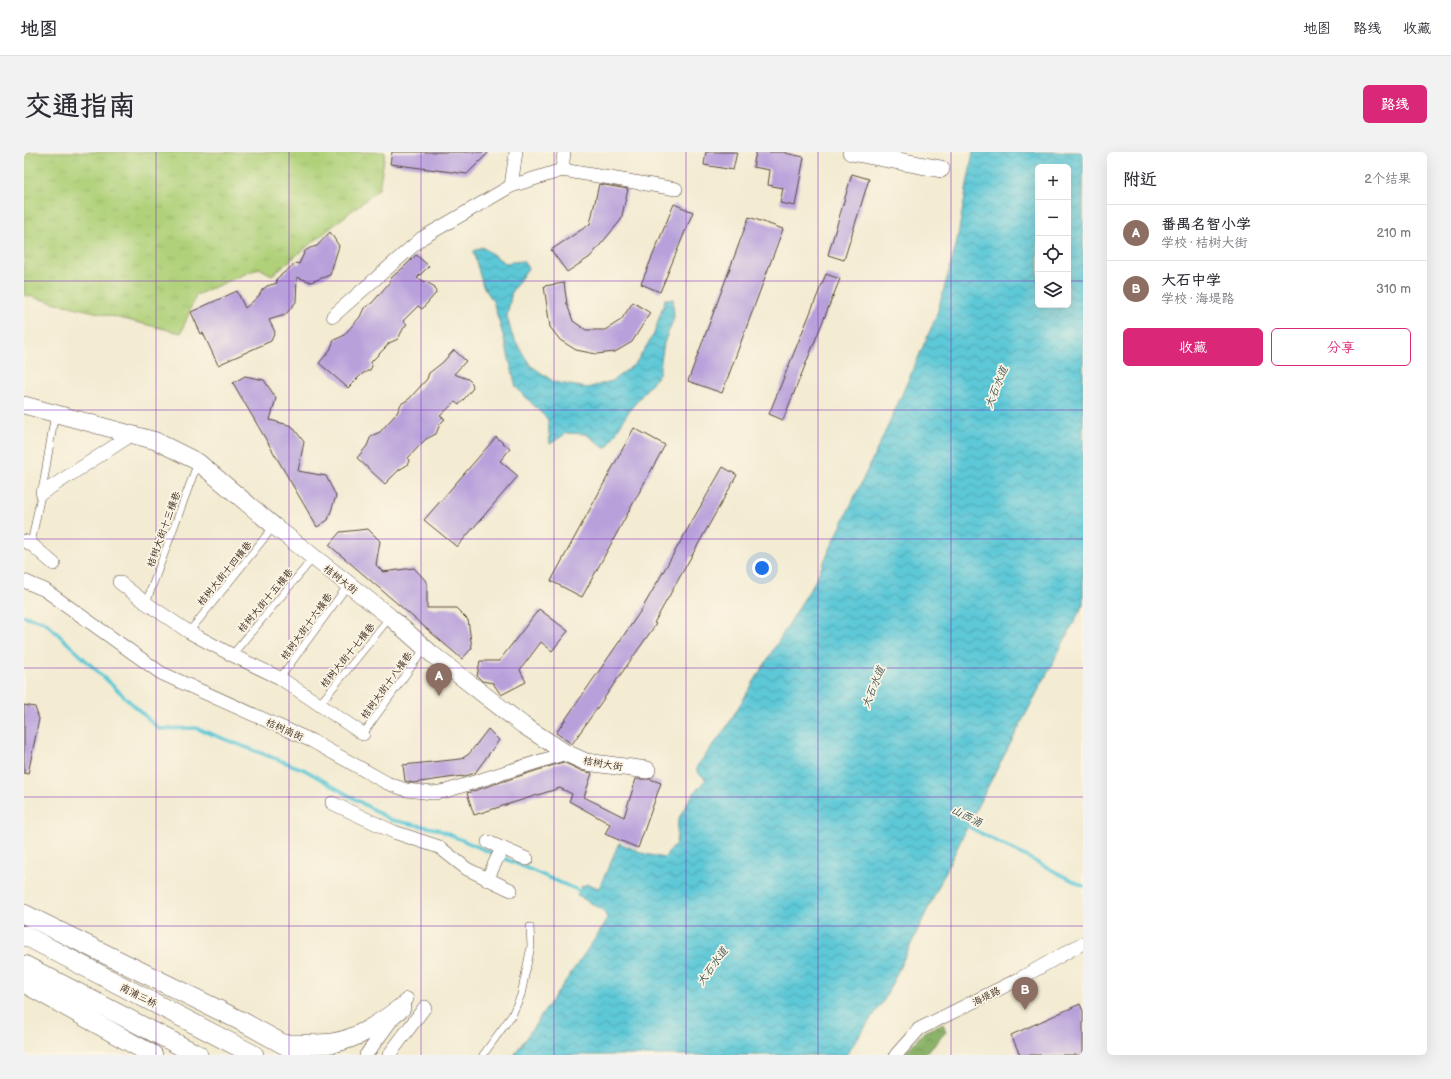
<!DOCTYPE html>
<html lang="zh">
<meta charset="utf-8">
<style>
:root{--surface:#fff;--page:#f2f2f3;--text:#2b2b33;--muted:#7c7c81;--line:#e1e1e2;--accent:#db2777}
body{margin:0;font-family:"Balsamiq Sans","LXGW WenKai TC",sans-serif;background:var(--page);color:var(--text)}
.controls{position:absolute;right:12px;top:12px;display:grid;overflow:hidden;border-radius:6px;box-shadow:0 4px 16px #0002}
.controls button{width:36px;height:36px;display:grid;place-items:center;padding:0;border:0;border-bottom:1px solid var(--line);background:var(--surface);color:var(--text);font:20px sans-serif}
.you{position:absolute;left:738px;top:416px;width:14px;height:14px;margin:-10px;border:3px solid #fff;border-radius:50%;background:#1a73e8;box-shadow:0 0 0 6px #1a73e833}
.badge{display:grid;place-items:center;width:26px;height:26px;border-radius:50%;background:var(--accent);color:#fff;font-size:13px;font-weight:700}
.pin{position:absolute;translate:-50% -33px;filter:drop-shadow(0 1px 2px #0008)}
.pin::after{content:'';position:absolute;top:21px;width:14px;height:12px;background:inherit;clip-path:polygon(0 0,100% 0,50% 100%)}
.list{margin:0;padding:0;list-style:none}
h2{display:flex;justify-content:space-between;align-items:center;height:52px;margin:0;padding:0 16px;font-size:17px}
h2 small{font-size:13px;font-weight:400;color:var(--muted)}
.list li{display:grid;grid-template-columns:26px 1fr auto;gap:12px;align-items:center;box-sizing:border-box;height:56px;padding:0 16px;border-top:1px solid var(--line)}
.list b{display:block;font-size:15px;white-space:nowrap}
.list p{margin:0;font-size:13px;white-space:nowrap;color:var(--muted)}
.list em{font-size:13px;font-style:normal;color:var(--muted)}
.actions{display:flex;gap:8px;padding:12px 16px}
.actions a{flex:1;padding:9px 0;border:1px solid var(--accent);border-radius:6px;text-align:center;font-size:14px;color:var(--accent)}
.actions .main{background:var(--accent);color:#fff}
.icon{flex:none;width:22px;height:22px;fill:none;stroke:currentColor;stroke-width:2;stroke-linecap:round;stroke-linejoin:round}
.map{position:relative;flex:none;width:1059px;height:903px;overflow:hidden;border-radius:6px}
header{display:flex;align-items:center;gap:24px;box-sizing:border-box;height:56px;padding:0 20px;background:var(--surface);border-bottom:1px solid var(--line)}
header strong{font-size:19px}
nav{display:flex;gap:22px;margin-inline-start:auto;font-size:14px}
.intro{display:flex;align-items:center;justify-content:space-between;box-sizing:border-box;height:96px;padding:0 24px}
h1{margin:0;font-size:28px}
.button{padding:10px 18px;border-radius:6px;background:var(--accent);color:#fff;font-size:14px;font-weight:700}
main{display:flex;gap:24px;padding:0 24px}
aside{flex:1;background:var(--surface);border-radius:6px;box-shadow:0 4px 16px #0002}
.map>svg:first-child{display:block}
</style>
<header>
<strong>地图</strong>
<nav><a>地图</a><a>路线</a><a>收藏</a></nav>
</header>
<div class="intro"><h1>交通指南</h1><a class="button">路线</a></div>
<main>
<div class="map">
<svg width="1059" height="903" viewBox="0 0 1059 903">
<defs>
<pattern id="grass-tufts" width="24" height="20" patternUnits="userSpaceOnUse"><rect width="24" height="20" fill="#b0d17a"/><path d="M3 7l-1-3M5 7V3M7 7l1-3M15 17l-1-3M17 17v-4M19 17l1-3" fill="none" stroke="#98b469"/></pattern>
<pattern id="forest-crowns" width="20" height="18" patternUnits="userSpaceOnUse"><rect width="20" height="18" fill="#8cb36a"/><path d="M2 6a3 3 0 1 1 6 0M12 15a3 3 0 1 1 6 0" fill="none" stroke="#749257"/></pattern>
<pattern id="water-waves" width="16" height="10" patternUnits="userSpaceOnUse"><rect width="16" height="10" fill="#5dc8d7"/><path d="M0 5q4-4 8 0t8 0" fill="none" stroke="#4ea3ae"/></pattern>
</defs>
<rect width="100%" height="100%" fill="#fcf5e5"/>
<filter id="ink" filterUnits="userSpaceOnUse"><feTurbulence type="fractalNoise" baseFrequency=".025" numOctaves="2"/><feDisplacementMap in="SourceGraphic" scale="8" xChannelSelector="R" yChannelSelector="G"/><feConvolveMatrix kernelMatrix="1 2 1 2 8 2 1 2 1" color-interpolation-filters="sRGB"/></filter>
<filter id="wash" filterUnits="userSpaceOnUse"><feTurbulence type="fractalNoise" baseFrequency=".012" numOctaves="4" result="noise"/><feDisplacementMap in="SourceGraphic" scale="16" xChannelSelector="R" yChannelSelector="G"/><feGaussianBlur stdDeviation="0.9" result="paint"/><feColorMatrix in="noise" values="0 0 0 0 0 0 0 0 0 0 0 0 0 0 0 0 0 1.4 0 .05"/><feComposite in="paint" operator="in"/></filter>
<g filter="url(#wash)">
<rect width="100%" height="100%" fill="#f3ebd2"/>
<!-- grass -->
<polygon fill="url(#grass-tufts)" stroke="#767e4c" points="0,0 361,0 355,37 248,123 235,116 172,143 157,181 0,143"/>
<!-- forest -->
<polygon fill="url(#forest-crowns)" stroke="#646e44" points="919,871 922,880 900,903 879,903 900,880"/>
<!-- water -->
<g fill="url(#water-waves)" stroke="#4c797a" fill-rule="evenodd">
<path d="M949 0H1059V453L950 661 860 848 822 903H490L579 775 583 765 579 758 553 743 558 734 564 732 575 736 595 691 621 702 640 706 652 692 654 668 666 646 682 627 673 620V614L700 579 791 429 864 274 912 165 932 94ZM1014 15H1044V153H1014Z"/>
<polygon points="458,95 481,111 499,109 504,116 488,139 483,164 488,183 506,213 530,230 563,236 588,229 611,212 630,182 641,147 649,147 650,166 640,191 635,222 605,259 582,297 562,282 543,281 526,292 524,268 492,235 481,190 469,149 459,134 449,99"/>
</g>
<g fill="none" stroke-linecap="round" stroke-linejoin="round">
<!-- stream -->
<g stroke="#5dc8d7" stroke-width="3.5">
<polyline points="0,464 21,470 135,577 172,576 281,618 367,668 413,677 472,703"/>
<polyline points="941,673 1059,734"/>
<polyline points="477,705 558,740"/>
</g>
</g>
<g id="blocks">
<!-- building -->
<g fill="#b8a1db">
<polygon points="368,0 465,0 443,22 366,12"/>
<polygon points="682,0 713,0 709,18 680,13"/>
<polygon points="732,0 761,0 761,1 780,5 771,54 756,51 759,36 744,33 746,18 729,15"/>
<polygon points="828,22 845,27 820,108 804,103"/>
<polygon points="575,32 604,37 597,68 566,105 543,120 527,98 566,72"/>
<polygon points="650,52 669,60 636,140 617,132"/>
<polygon points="725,65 759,77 698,241 664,229"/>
<polygon points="306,80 315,94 306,123 287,130 273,125 272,150 261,163 245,168 251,180 247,189 194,213 179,181 177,182 167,160 213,139 221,156 235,144 238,138 243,134 253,131 252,127 272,111 275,112 281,99 286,96 293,94"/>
<polygon points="392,103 405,114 393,126 406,132 411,135 412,141 398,157 394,154 379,169 383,172 379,177 374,187 365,191 361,196 347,210 348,214 346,218 338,222 324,236 295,211 306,198 310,188 319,184 336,165 340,156 348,151 365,131 368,125 380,115"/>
<polygon points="802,122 816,127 759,268 745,262"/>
<polygon points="540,131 543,152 549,169 562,178 581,178 597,168 609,150 626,161 608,190 591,200 572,202 552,198 536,188 526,175 520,134"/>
<polygon points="430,198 442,209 430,222 444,227 448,231 449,236 435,253 431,250 416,264 421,267 416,272 412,282 402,287 398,291 384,306 385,309 383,313 375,318 361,332 333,306 343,294 347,284 356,280 373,261 377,252 385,247 403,227 405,221 418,211"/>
<polygon points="221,224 240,228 252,246 246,268 268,274 280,290 274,319 302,324 312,344 304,368 293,375 209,231"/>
<polygon points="610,276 641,293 558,445 527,429"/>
<polygon points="472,285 486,297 476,309 494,324 433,395 400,368"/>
<polygon points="699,315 713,323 630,471 632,472 548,592 532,581 618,457"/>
<polygon points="344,377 356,389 352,413 359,420 390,416 403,430 403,456 432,456 444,468 448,496 438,507 305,393 316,380"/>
<polygon points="515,457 544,479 528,499 517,490 496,518 502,530 477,543 469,531 458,529 453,524 456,509 475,509"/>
<polygon points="0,553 11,555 15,567 4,622 0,621"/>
<polygon points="464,577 475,588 451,621 438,625 438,624 389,631 381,629 379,613 437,607 445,602"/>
<polygon points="539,610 558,619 568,621 560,645 600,665 612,627 626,627 637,631 614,696 581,682 586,672 545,649 548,642 536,636 450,663 443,641"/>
<polygon points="1056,852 1059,859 1059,903 996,903 987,883"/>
</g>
</g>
</g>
<g filter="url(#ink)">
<use href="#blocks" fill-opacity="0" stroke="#574739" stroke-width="1"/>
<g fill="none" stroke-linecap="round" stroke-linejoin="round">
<defs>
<g id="service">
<polyline points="7,392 20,328 31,261"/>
<polyline points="122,451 174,310"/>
<polyline points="165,480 250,374"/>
<polyline points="208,503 290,405"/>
<polyline points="256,526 324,433"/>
<polyline points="295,553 366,465"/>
<polyline points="339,582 401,496"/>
<polyline points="459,903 488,863 497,843 507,794 506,775"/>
</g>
<g id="minor">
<polyline points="538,18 540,0"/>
<polyline points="487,34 492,0"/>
<polyline points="309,164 398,86 487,34 538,18 652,37"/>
<polyline points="18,341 109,282"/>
<polyline points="0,389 7,392 30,412"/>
<polyline points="0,429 21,438 137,521 288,589 363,631 382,638 409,641 422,639 542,601"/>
<polyline points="95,430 122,451 165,480 208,503 256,526 339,582"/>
<polyline points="308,651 370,680 415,695 443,717 487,738"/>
<polyline points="464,690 503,707"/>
<polyline points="463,728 478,696"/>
<polyline points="342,903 383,847"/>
<polyline points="365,903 401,855"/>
<polyline points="872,903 895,877 997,826 1059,791"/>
</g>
<g id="tertiary">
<polyline points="827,0 917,17"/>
<polyline points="0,253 132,289 174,310 250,374 366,465 409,503 499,573 542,601 562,610 623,618"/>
</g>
<g id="secondary">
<polyline points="0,762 219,870 279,903"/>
<polyline points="0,783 230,903"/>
<polyline points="0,813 174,903"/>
<polyline points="0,831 129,903"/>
<path d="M262 892C277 892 293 893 308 891 334 887 356 871 377 856"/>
</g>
</defs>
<!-- service casing -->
<use href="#service" stroke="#574739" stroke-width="8"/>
<!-- minor casing -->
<use href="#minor" stroke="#574739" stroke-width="14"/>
<!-- tertiary casing -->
<use href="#tertiary" stroke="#574739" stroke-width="18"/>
<!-- secondary casing -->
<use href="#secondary" stroke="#574739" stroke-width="20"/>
<!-- service -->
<use href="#service" stroke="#fff" stroke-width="7"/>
<!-- minor -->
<use href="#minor" stroke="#fff" stroke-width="13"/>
<!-- tertiary -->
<use href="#tertiary" stroke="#fff" stroke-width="17"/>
<!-- secondary -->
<use href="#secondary" stroke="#fff" stroke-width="19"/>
</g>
</g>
<!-- grid -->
<path fill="none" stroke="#7b2cbf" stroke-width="1" stroke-opacity="0.55" d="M132 0V903M265 0V903M397 0V903M530 0V903M662 0V903M794 0V903M927 0V903M0 129H1014M1044 129H1059M0 258H1059M0 387H1059M0 516H1059M0 645H1059M0 774H1059"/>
<g text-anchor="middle" stroke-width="3.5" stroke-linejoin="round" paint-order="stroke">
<!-- street labels -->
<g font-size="10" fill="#3b2a1e" stroke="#fcf5e5">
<text transform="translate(139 377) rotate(-70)" y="4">桔树大街十三横巷</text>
<text transform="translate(200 421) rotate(-51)" y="4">桔树大街十四横巷</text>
<text transform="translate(317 427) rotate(38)" y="4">桔树大街</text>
<text transform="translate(241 448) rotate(-50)" y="4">桔树大街十五横巷</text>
<text transform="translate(282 474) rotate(-54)" y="4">桔树大街十六横巷</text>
<text transform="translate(323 503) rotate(-51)" y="4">桔树大街十七横巷</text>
<text transform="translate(362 533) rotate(-54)" y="4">桔树大街十八横巷</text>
<text transform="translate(261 577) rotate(24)" y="4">桔树南街</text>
<text transform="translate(579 611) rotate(10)" y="4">桔树大街</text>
<text transform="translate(115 843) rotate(27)" y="4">南浦三桥</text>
<text transform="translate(962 844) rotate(-27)" y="4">海堤路</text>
</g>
<!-- water labels -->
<g font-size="11" font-style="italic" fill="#455956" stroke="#fcf5e5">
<text transform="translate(972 235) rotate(-68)" y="4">大石水道</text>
<text transform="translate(849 535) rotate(-68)" y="4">大石水道</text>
<text transform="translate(943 664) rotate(27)" y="4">山西涌</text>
<text transform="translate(688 814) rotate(-54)" y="4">大石水道</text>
</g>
</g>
</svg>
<div class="controls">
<button>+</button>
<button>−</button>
<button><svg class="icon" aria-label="locate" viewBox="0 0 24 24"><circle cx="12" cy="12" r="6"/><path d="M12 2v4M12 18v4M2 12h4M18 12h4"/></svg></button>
<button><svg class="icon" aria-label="layers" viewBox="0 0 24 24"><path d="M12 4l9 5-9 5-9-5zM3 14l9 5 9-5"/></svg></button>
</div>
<div class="you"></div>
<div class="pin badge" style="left:415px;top:544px;background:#8d6e63">A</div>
<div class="pin badge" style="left:1001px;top:858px;background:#8d6e63">B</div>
</div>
<aside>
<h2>附近<small>2个结果</small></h2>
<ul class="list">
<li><span class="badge" style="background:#8d6e63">A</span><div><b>番禺名智小学</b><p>学校 · 桔树大街</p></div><em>210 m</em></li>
<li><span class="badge" style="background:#8d6e63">B</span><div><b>大石中学</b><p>学校 · 海堤路</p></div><em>310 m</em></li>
</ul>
<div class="actions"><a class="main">收藏</a><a>分享</a></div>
</aside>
</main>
